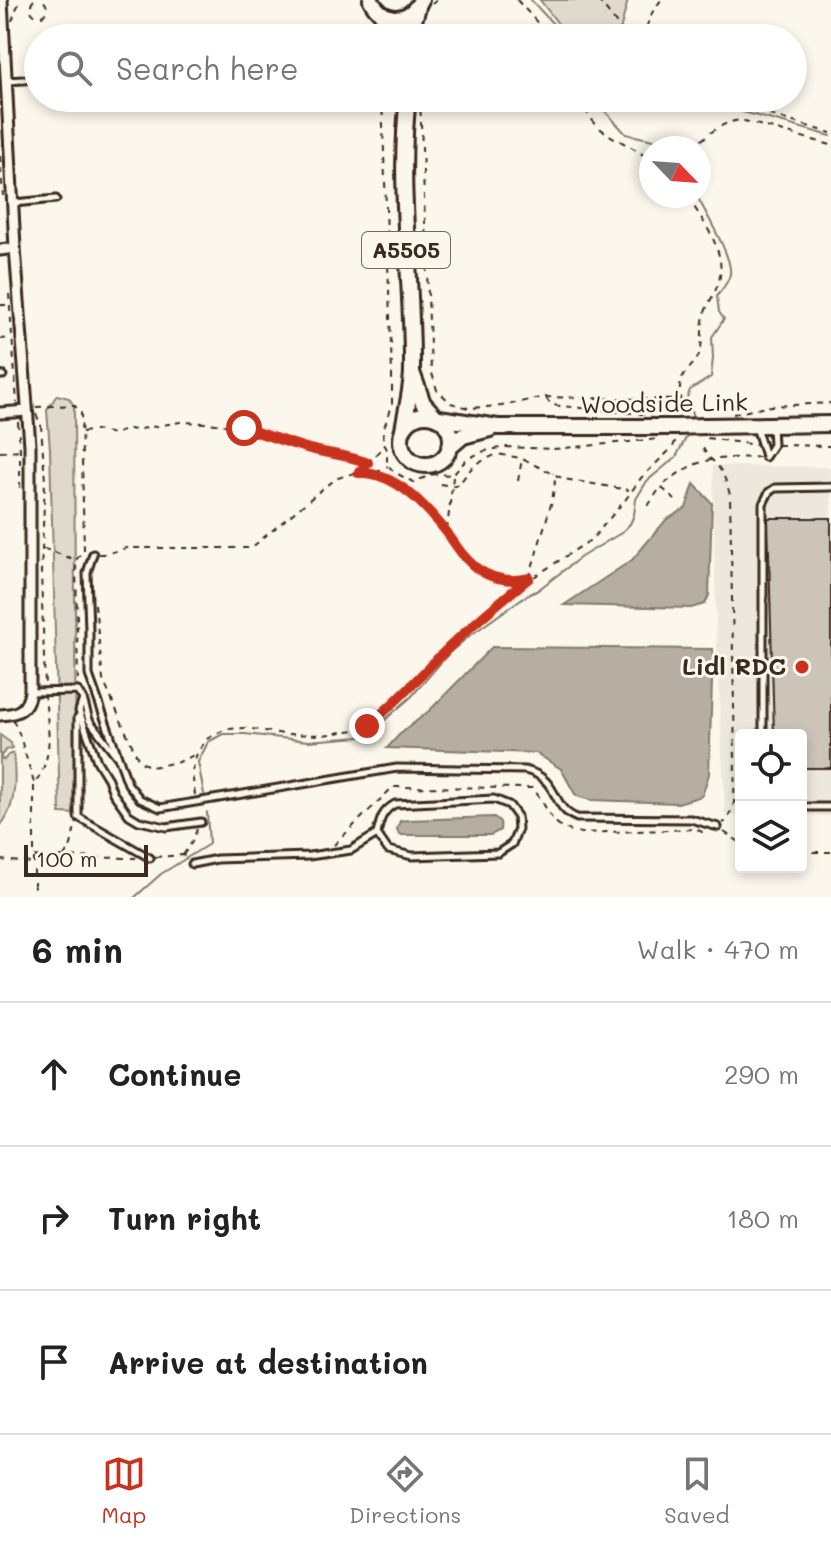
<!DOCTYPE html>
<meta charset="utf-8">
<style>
:root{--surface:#fff;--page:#f2f2f2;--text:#222;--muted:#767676;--line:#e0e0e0;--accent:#c8321e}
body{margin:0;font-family:Mali,sans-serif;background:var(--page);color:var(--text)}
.controls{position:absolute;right:24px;bottom:24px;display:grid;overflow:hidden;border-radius:8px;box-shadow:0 4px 12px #0003}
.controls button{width:72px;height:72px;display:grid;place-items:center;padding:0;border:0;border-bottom:2px solid var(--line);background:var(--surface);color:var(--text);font:40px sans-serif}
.compass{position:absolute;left:639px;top:136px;width:72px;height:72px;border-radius:50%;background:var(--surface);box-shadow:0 4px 12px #0003;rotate:115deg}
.scale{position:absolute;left:24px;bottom:20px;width:124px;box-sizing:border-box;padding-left:8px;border:4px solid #3b2a1e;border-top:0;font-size:22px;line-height:28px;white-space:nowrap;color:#3b2a1e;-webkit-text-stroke:6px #fbf7ec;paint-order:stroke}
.stop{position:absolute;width:24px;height:24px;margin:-18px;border:6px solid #c8321e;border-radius:50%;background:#fff}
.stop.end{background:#c8321e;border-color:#fff;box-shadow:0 2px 8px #0008}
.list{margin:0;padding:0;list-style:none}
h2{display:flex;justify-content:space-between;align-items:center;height:104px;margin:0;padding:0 32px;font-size:34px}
h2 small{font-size:26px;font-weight:400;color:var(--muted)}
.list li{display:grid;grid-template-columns:52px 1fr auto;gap:24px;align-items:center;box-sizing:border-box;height:144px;padding:0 32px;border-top:2px solid var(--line)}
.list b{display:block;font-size:30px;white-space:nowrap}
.list em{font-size:26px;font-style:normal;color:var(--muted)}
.icon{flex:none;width:44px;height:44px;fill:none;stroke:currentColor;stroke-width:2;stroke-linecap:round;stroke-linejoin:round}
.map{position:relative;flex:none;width:831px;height:897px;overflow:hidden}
.search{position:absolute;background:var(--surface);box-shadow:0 4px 12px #0003;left:24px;right:24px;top:24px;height:88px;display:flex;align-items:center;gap:20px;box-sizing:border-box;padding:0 28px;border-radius:44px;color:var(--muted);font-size:30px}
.sheet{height:536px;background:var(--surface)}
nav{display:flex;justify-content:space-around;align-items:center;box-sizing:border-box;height:112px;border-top:2px solid var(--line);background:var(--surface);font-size:22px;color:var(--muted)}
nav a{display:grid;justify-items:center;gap:4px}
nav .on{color:var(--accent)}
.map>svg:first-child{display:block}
</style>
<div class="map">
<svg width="831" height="897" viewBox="0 0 831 897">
<rect width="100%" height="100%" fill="#fbf7ec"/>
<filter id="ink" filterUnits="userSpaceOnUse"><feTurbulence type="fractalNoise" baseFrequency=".0125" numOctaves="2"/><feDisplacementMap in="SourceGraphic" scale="16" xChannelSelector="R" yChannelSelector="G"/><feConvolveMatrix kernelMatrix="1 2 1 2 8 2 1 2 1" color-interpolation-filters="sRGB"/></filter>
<g filter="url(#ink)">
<!-- built -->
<polygon fill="#ede8dd" points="713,466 831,467 831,816 801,815 801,735 741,735 741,815 725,815 716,630"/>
<!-- green -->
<g fill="#dfd9ce" stroke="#8d8276" stroke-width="2">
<polygon points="540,0 628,0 618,38 569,38"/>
<polygon points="57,395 69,398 74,406 76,814 60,813 50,449 47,410"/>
<path d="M0 735 11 743 12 748 6 750 0 757 4 760 8 755 13 753C16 776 17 807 0 826Z"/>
</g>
<!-- water -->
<g fill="#b6aea2" stroke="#85796d" stroke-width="2">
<polygon points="694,484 712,503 709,595 705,604 691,608 564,605 632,560 666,520 686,508"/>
<polygon points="492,647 713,649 709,774 702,796 678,803 591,800 580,797 575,794 561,769 536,753 387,748 399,735 430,710"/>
<path d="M494 817C501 821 501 823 500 830L491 835H399L397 829 400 821 409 820Z"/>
</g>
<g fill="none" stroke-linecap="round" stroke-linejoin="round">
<!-- stream -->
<g stroke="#85796d" stroke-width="2">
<polyline points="531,0 566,38"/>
<polyline points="593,98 626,134 676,145 680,148"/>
<polyline points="692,98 831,136"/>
<path d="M694 421 687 398 690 390 711 377 713 358 712 337 724 319 719 312 717 296C722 289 729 282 730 274 733 258 705 212 697 196"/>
<polyline points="204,794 198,762 208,742 223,734 245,734 308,741 360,737 371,732 411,697 449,653 468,637 521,599 538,590 581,557 621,533 630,524 634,515 636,499 647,481 676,457 688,434"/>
<polyline points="135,897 161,874 209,844 207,812"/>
</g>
</g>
<!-- building -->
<polygon fill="#ccc4b9" stroke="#3b2a1e" stroke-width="2" points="768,518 831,518 831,768 801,768 801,735 774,735"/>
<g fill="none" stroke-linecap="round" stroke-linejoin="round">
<defs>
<g id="service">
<polyline points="7,81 38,79"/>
<polyline points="14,203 56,199"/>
<polyline points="0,375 3,375"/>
<polyline points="756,427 765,456"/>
<polyline points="765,457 773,445 772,426"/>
<path d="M93 554 87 573 89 630V675L128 784 140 799 160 808 397 768 525 770C561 779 550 808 577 818L691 819 718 827"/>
<polyline points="30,692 78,691 83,699 89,720 119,759"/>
<polyline points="83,699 79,711 97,761 108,779 113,793 129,815 139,821 166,827 201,822"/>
<polyline points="78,717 78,817 150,858"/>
<polyline points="763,735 763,504 769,492 775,488 831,487"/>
<polyline points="801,807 831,807"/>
<path d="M192 864 217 859 309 856 351 850 377 834C380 820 382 811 395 804L494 799 509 805 517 816 518 829 512 844 498 853 412 856 388 850 377 834"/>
</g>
<g id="minor">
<polyline points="0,250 15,248"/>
<polyline points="0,413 27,411"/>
<path d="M0 715C18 714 27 710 30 692V445L15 248 2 0"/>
</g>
<g id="primary">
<path d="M371 0C383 24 409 24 421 0"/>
<polyline points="382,15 391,24 395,38"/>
<polyline points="412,38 413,24 418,7"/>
<polyline points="413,375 423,403 435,416"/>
<circle cx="426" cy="440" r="25"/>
<polyline points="439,418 498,427 675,427"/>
<polyline points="705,426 831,424"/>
<path d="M403 430C406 410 412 389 412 369 413 278 397 188 408 98"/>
<polyline points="449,448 463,436 490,429"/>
</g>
</defs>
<!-- service casing -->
<use href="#service" stroke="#3b2a1e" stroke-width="11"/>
<!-- minor casing -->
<use href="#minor" stroke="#3b2a1e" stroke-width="15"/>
<!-- primary casing -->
<use href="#primary" stroke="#3b2a1e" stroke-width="20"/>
<!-- path -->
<g stroke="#3b2a1e" stroke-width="2" stroke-dasharray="6 6" stroke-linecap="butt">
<path d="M34 0C26 8 33 20 44 15 48 9 48 4 42 0"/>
<polyline points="517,0 551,38"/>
<polyline points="598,0 628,38"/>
<polyline points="830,0 831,0"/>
<polyline points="432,4 437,0"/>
<polyline points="12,21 17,7 22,0"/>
<polyline points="378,28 379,38"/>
<polyline points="642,38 652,13 661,0"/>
<polyline points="382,98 392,373 392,406 383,430 383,439 387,450 387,464 394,472 413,482 434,474 453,475 466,460 481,452 505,447 554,449 659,439"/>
<polyline points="420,98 431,370 437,390 451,403 468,408 501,406 545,397 680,400"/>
<path d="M581 98C595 140 623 136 651 161"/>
<polyline points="712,98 831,133"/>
<path d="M692 148C708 135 720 122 741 120L831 145"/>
<polyline points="0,156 3,196"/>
<polyline points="9,294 17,403"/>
<polyline points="0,305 10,305"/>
<polyline points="0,339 11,338"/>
<polyline points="546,398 551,405 651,415"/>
<polyline points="36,407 74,405 81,413 84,550 76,560 78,686"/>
<polyline points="36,414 41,425 45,481 41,572 45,686"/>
<path d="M682 414C681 400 676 383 686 372 692 365 697 361 700 352 703 342 701 331 703 321 705 306 715 295 719 281 727 250 702 220 687 196"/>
<polyline points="733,414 771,406 831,403"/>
<polyline points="18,422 20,450 20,491"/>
<polyline points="82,432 96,430 114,434 129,429 135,430 180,422 209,423 244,428 301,447 343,456 350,456 368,463"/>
<polyline points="707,438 756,445"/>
<polyline points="778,445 831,446"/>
<path d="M703 448C706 455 711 459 716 464 724 473 727 484 730 495L735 759 734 803 727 821 723 823"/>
<polyline points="0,452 20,450"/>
<polyline points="359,472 385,445"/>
<polyline points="376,473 388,466"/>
<polyline points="518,481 522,459"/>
<polyline points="440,484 451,486 459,484 474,465 497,454 520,458 564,479 629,490"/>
<path d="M675 500 661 487C698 455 714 459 760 457"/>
<polyline points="648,506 660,488"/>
<polyline points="447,530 453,477"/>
<path d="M43 549C55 551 63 557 75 559"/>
<polyline points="99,554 106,554 126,548 251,548 326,486 338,478 351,474 368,472 384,477 403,487 422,504 478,570 491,576 521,580 534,577 592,539 626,499 641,478 673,447 676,439"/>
<polyline points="95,604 103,680 139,761 151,767 179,762 196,754"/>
<polyline points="13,720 19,733 34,783"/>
<polyline points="195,795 192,772 197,753 207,739 218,733 226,729 247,728 283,734 323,735 361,729 403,695 440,656 489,610 529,578 552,501 555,482 553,473"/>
<polyline points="724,832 741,843"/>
<path d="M334 845 393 787 532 788C552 809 545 827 581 833L696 829 702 832 705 830"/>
<polyline points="801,852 831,852"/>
<polyline points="183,855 192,842 197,829"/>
<polyline points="35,857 136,858"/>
<polyline points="64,857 71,845 76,822"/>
<polyline points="155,857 183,855 187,859"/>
<polyline points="0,860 33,863"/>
<path d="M34 888V784C55 757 48 728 45 697"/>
</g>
<!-- service -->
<use href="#service" stroke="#fbf7ec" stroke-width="5"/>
<!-- minor -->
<use href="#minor" stroke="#fbf7ec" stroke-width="9"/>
<!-- primary -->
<use href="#primary" stroke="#fbf7ec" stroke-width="14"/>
<defs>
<polyline id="primary-bridge" points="675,427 705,426"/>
</defs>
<!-- primary-bridge casing -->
<use href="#primary-bridge" stroke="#3b2a1e" stroke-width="20" stroke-linecap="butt"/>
<!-- primary-bridge -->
<use href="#primary-bridge" stroke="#fbf7ec" stroke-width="14"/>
</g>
</g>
<g fill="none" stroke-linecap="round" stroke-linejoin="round" filter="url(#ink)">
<!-- route -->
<path stroke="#c8321e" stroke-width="10" d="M244 428C264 434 285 442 306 448 327 454 348 455 368 463L358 473C395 471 427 507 448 534 457 547 467 563 481 571 495 580 514 582 529 578 498 603 468 628 440 656 416 680 394 705 367 726"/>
</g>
<!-- markers -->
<circle fill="#c8321e" stroke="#fbf7ec" stroke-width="3" cx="802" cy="667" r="8"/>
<g text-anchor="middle" stroke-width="6" stroke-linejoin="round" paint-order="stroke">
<!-- shield labels -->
<rect fill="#fbf7ec" stroke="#75685c" stroke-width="2" x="362" y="232" width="88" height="36" rx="6"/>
<g font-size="22" font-weight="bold" fill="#3b2a1e">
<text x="406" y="258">A5505</text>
</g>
<!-- street labels -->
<g font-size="24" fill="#3b2a1e" stroke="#fbf7ec">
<text transform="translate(664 404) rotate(-1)" y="8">Woodside Link</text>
</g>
<!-- poi labels -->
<g font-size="24" font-weight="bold" fill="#3b2a1e" stroke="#fbf7ec" text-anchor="end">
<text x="786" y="675">Lidl RDC</text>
</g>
</g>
</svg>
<div class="controls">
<button><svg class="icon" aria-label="locate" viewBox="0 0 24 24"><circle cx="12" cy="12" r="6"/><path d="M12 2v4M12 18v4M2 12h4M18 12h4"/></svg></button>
<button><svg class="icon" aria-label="layers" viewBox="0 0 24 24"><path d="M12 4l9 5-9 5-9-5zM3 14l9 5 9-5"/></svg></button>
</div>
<svg class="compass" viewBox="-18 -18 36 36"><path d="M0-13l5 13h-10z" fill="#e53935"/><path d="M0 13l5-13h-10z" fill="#767676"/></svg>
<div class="scale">100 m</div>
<div class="stop" style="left:244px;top:428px"></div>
<div class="stop end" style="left:367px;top:726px"></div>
<div class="search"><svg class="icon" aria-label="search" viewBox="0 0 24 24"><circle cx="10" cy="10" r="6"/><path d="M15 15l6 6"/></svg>Search here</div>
</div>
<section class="sheet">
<h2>6 min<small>Walk · 470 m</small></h2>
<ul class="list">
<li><svg class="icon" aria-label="ahead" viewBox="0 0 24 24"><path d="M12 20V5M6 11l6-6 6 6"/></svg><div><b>Continue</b></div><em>290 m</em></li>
<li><svg class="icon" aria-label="right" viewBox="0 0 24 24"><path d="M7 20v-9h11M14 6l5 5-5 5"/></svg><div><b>Turn right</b></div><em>180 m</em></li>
<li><svg class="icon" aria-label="arrive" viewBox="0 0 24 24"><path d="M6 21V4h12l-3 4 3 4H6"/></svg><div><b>Arrive at destination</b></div></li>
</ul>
</section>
<nav>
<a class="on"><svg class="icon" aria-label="map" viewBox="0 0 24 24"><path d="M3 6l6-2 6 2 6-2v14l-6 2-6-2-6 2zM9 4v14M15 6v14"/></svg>Map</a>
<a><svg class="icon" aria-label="directions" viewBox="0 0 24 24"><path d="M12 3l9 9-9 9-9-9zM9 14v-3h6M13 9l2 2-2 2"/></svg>Directions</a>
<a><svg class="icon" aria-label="saved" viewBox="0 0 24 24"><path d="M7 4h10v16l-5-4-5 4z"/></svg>Saved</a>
</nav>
